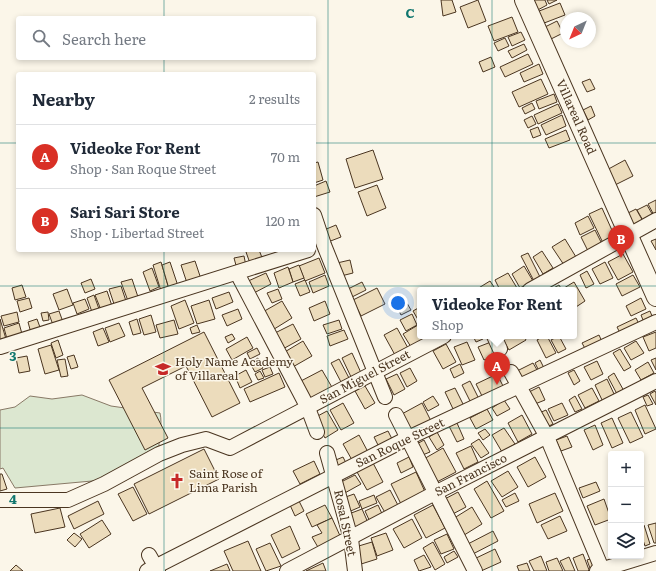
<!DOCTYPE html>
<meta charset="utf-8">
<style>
:root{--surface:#fff;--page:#f2f2f3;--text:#1f2937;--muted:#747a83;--line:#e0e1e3;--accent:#d93025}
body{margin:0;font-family:Literata,serif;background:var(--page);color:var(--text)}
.controls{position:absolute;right:12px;bottom:12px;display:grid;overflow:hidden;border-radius:4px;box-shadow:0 2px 6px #0003}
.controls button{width:36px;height:36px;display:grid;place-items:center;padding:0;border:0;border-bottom:1px solid var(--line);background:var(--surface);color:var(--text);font:20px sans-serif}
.compass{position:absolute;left:560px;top:12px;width:36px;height:36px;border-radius:50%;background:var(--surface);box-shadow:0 2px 6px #0003;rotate:223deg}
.you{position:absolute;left:398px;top:303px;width:14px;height:14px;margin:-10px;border:3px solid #fff;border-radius:50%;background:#1a73e8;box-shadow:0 0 0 6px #1a73e833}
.badge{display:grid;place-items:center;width:26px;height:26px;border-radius:50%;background:var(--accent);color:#fff;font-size:13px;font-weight:700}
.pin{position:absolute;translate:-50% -33px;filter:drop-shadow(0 1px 2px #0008)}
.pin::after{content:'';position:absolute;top:21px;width:14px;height:12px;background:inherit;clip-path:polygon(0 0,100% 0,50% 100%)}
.popup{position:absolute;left:417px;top:287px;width:160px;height:52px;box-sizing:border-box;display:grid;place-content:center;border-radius:4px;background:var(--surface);filter:drop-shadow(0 1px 3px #0005);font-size:13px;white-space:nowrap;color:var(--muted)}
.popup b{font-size:15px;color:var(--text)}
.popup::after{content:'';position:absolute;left:50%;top:100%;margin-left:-8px;border:8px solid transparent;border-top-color:var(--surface)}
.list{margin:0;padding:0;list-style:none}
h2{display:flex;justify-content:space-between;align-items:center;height:52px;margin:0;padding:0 16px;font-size:17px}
h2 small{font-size:13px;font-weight:400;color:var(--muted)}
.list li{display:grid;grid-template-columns:26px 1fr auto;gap:12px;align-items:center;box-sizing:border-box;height:64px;padding:0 16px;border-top:1px solid var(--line)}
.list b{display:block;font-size:15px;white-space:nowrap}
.list p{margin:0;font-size:13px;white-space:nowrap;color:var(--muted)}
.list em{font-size:13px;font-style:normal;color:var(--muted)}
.icon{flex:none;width:22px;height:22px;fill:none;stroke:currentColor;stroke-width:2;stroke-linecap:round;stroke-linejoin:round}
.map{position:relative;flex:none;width:656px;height:571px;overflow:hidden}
.search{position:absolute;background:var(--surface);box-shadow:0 2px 6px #0003;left:16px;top:16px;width:300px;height:44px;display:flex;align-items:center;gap:10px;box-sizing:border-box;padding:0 14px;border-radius:4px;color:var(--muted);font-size:15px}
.panel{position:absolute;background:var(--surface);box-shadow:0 2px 6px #0003;left:16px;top:72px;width:300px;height:180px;border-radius:4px}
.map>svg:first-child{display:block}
</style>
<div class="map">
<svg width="656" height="571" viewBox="0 0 656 571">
<rect width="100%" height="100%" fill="#fbf6e9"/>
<!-- green -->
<path fill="#dce7d0" stroke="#887966" d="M82 395 111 406 160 413C163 426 158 438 159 452L114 479 15 488 3 468 0 469V410L15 407 30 396 52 399Z"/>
<!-- building -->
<g fill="#ecdcbc" stroke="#4a3520">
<polygon points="441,0 452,0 456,12 443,16"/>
<polygon points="478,0 486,21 468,28 460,7"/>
<polygon points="533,0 545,0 547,5 534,12"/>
<polygon points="547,0 557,0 549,4"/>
<polygon points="560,3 565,15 539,25 534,13"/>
<polygon points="512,17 518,32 494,41 488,26"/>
<polygon points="557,21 563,33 547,41 541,29"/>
<polygon points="521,32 525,40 512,46 508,37"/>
<polygon points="505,38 509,46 498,51 494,43"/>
<polygon points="524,44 527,50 512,58 508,51"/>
<polygon points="528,54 533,64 505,77 500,67"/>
<polygon points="491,57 495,67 483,72 479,62"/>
<polygon points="539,64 543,74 524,82 520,73"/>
<polygon points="541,79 548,94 519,107 512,92"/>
<polygon points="590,79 595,89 587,92 582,82"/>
<polygon points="554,94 557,102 539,109 536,101"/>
<polygon points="532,103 535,109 525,114 522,108"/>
<polygon points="558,104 562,113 538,124 534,115"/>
<polygon points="591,106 595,116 588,120 583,110"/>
<polygon points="562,115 566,126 546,135 541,125"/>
<polygon points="532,116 536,124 528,128 524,120"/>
<polygon points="538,127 541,135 533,138 530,130"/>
<polygon points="566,130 570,140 549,148 545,139"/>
<polygon points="373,150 383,179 355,188 346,159"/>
<polygon points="625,160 633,176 611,187 603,172"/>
<polygon points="318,162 323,180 314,183 314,163"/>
<polygon points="326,181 330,192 314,197 314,186"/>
<polygon points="377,185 386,208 367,216 358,192"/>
<polygon points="656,200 656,217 655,217 648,204"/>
<polygon points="647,205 655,219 645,224 637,210"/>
<polygon points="602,208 615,237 603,243 589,214"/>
<polygon points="636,209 644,223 630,230 622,216"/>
<polygon points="588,216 594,228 580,235 575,223"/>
<polygon points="336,225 341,237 328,242 324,230"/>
<polygon points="595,230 603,246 589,253 581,237"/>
<polygon points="565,239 576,257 564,265 552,247"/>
<polygon points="656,239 656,250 651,241"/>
<polygon points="252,250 259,250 263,260 251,266 246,252"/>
<polygon points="542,251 553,268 543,274 533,257"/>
<polygon points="528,253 540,277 534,281 521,256"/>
<polygon points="623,254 633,272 618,280 608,262"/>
<polygon points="244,256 246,266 237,269 234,258"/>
<polygon points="319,258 325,273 305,281 299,266"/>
<polygon points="350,260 353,273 341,276 337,263"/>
<polygon points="195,261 201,279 187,283 181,265"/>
<polygon points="161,262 169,289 161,291 153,265"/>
<polygon points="170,262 178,286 169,289 162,265"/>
<polygon points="605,262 613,278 600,284 592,269"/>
<polygon points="299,265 304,278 293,282 289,269"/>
<polygon points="524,266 533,281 520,288 512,274"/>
<polygon points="288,267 293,282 279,288 274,273"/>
<polygon points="152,268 159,287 150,291 143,272"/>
<polygon points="587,271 594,284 586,288 580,275"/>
<polygon points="266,273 271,284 252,294 246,282"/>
<polygon points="508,273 517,288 513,290 500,290 495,280"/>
<polygon points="325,275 329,286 313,293 309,282"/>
<polygon points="633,275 640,287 622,296 616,284"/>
<polygon points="91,279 95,289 85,293 81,283"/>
<polygon points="132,279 138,297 128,301 121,282"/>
<polygon points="305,280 310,292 300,296 295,284"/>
<polygon points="490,281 496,290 478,290 477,289"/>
<polygon points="362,282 366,290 352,297 348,289"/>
<polygon points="574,282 585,301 576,307 574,290 565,290 564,288"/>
<polygon points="22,285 26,297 15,300 12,288"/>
<polygon points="559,285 562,290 550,290"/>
<polygon points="121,286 126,301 114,304 109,289"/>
<polygon points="377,288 385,304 361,316 353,300"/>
<polygon points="67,289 73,305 59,310 53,294"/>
<polygon points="278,289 282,299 272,303 267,293"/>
<polygon points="107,291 112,306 101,310 95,295"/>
<polygon points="229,292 233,302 216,309 212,298"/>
<polygon points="94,295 99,309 92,312 87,298"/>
<polygon points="29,298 32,308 20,312 17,301"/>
<polygon points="404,298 411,310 401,315 395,303"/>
<polygon points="641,298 646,309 631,316 626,306"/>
<polygon points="85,299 89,309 77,314 73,303"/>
<polygon points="185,300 194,323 179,329 171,306"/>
<polygon points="209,300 215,319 197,324 191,306"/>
<polygon points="282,301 292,318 271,331 261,313"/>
<polygon points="325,301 330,314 314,321 309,308"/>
<polygon points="420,307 420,323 413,311"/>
<polygon points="238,309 242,319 227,326 222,315"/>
<polygon points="59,311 63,322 53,325 49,314"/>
<polygon points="650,311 654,321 645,325 641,315"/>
<polygon points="17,312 19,322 4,326 1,316"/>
<polygon points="48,312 49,320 43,321 41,313"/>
<polygon points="412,314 417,325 406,331 400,320"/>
<polygon points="151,315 156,332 144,335 139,319"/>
<polygon points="636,318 641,328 622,337 617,327"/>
<polygon points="0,319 6,339 0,341"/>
<polygon points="37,319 41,330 31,333 28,322"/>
<polygon points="137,319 141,333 133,335 129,322"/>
<polygon points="174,320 178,334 160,338 156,325"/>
<polygon points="339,320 342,329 327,334 323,325"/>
<polygon points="19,323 22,334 7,339 4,328"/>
<polygon points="119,323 125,336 110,342 105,328"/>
<polygon points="293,324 301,339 281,350 273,334"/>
<polygon points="197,325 200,332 192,334 190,328"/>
<polygon points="418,325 420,336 425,336 426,338 411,347 403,334"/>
<polygon points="103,328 109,342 98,346 93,332"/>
<polygon points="397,328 408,348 395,355 384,335"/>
<polygon points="344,330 348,339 330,346 327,336"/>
<polygon points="204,332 240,403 212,417 186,366 142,388 168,438 145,450 109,380"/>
<polygon points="656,332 656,348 649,351 643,337"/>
<polygon points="232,334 235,339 228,343 225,337"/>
<polygon points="599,335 604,346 588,354 582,343"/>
<polygon points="473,336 482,336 483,339 476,342"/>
<polygon points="501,336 524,336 526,340 509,350"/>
<polygon points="544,336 547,336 556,353 546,358 537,340"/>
<polygon points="559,336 566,349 558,353 551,340"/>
<polygon points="247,337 253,348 232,360 226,349"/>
<polygon points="58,340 63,355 56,358 51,343"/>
<polygon points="303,341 312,356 291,368 283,353"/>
<polygon points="636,341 644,353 631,360 624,348"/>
<polygon points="467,342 475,360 462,365 454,347"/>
<polygon points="491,342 497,355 484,360 478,347"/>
<polygon points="446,344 456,362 443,369 433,351"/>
<polygon points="51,345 59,370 45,374 38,349"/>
<polygon points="257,348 260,354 250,359 247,353"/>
<polygon points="620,349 631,367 624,371 613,353"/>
<polygon points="352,353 362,375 352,379 342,358"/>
<polygon points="74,355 78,367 71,369 67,357"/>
<polygon points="27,356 30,371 19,373 16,358"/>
<polygon points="258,358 263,368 255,372 250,363"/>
<polygon points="656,358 656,370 651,360"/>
<polygon points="65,359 68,376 61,377 57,360"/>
<polygon points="339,359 349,378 341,382 331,363"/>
<polygon points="540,360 546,372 541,375 535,363"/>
<polygon points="597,361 603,374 591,380 584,367"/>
<polygon points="648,362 654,373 641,380 635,370"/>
<polygon points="533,363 540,375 524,384 517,371"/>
<polygon points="460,364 464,373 454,378 450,369"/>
<polygon points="270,367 273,374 265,377 262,370"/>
<polygon points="410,368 417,381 407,387 400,373"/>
<polygon points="246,370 252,382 240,388 235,376"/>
<polygon points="322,370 333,389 310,401 299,382"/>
<polygon points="574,370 580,381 574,385 568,373"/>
<polygon points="260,371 264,378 258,380 255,374"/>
<polygon points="279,373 285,387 250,402 244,389"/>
<polygon points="614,373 624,391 617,394 608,377"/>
<polygon points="397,374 405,389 394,395 386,379"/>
<polygon points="497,374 504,388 483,398 476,384"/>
<polygon points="607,379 615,396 603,402 595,385"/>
<polygon points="470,381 479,399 471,403 462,385"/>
<polygon points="365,386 375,403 365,409 355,391"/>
<polygon points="539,387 545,400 535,404 529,392"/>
<polygon points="455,388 464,406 454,411 445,392"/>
<polygon points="592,388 599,401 585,408 578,395"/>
<polygon points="655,391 656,393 656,405 650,394"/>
<polygon points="648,395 653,404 647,406 643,397"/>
<polygon points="433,396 439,405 428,411 423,402"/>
<polygon points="575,396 582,409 575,412 569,400"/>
<polygon points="504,400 510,409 497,416 492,408"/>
<polygon points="343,403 354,423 341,430 330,410"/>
<polygon points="422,403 431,421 409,432 400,415"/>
<polygon points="562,403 568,415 554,421 548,409"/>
<polygon points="645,405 656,429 645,434 635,410"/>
<polygon points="487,409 493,420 476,429 470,418"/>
<polygon points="546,410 553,424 545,428 537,414"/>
<polygon points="327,411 338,430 325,438 314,418"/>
<polygon points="631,412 643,437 630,443 618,418"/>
<polygon points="522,415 532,434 518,442 508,423"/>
<polygon points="612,418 623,443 612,448 601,423"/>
<polygon points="457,423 464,439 457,442 449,426"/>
<polygon points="595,425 603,445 593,450 584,430"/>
<polygon points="504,428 515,444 502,452 492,435"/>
<polygon points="485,429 490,435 483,440 478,433"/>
<polygon points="388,431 393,441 379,447 374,437"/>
<polygon points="437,432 444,445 437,450 429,437"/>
<polygon points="359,435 368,452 352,460 343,444"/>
<polygon points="567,436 572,447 561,451 556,440"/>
<polygon points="479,439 489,453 481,458 471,444"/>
<polygon points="424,440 430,452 420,456 415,445"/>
<polygon points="471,446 478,462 464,469 456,453"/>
<polygon points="443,448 456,472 435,483 422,460"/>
<polygon points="204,449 219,479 149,514 134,484"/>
<polygon points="343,457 347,465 335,471 331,462"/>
<polygon points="409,457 413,467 401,473 397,463"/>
<polygon points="535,457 546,477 528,487 517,467"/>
<polygon points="314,461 320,474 300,484 293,471"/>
<polygon points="373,463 383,482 367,490 357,472"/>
<polygon points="508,471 518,487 502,497 491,481"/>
<polygon points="416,472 426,494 402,506 391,484"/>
<polygon points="0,474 2,474 7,489 0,491"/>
<polygon points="355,475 361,484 343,494 337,484"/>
<polygon points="487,481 504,511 491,518 474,489"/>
<polygon points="596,482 600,491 583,498 579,488"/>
<polygon points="133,487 147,514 133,521 118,494"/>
<polygon points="390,490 400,509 387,516 376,497"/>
<polygon points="458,492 466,507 449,516 441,501"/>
<polygon points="515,493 519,501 506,507 502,500"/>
<polygon points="555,493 563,511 537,523 529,504"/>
<polygon points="354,494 360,507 346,513 340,499"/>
<polygon points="374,495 377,503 362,509 359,501"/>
<polygon points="604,499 611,519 595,525 587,506"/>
<polygon points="98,501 104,514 74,529 68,516"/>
<polygon points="299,501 304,511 295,516 290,505"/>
<polygon points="325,505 332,518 312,527 306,514"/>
<polygon points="378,505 384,518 371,524 365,511"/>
<polygon points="433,505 445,528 426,538 414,515"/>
<polygon points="472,507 482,524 461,537 451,520"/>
<polygon points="60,508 65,527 35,533 31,514"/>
<polygon points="362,509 369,525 352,532 346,515"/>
<polygon points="560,516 567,531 548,539 541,525"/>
<polygon points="332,518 341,538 319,549 312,537 322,533 317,525"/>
<polygon points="412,519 422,538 404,548 393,529"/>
<polygon points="102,520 111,534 89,548 80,534"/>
<polygon points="656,523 656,543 654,543 648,525"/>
<polygon points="644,525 650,544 645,546 641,534 641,526"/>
<polygon points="290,526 300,549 282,558 271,535"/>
<polygon points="493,531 498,541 469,556 464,546"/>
<polygon points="74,533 82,539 75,547 67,540"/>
<polygon points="386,533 393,550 377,556 371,538"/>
<polygon points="447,534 454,549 441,554 434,540"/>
<polygon points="248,541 261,571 233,571 224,551"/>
<polygon points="372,542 377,559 358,565 352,548"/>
<polygon points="433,542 445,564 435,570 423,548"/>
<polygon points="270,543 281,566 266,571 256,549"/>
<polygon points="495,549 501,562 481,571 472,560"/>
<polygon points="454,551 458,557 447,563 444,557"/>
<polygon points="583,554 589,570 588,571 578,571 573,558"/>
<polygon points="424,555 431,567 419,571 414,560"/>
<polygon points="541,556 547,571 534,571 529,561"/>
<polygon points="569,557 575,571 565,571 560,561"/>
<polygon points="557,558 563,571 549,571 546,562"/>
<polygon points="593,558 597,568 591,571 587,560"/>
<polygon points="323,563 326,571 306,571"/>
<polygon points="527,563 530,571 519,571 517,566"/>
<polygon points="227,564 230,571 210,571"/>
<polygon points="16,565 23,571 10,571"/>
</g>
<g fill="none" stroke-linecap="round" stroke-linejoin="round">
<defs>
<g id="minor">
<polyline points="314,215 324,245 385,397"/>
<polyline points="237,273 308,408 317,432"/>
<polyline points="530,290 656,220"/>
<polyline points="494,336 500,349"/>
<polyline points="0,347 308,250"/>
<polyline points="511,372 547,437 602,569"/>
<polyline points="396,415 475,571"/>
<polyline points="327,453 351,539 355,571"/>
<polyline points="0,500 68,500 104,484 159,454 182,445 206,439 230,448 444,336"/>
<polyline points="149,555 158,571"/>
<polyline points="147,571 408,438 656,322"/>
<polyline points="287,571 435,493 656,381"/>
<polyline points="597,571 656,553"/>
</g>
<polyline id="major" points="524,0 656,297"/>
</defs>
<!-- minor casing -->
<use href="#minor" stroke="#4a3520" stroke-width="16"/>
<!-- major casing -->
<use href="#major" stroke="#4a3520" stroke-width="20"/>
<!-- minor -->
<use href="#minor" stroke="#fbf6e9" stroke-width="14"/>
<!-- major -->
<use href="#major" stroke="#fbf6e9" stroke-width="18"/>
</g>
<!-- grid -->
<path fill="none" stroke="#0f766e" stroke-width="1" stroke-opacity="0.55" d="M164 0V18M328 0V571M492 0V571M164 58V74M0 143H18M314 143H656M164 250V571M0 286H656M0 428H656"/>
<!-- icons -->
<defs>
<symbol id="school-bare" viewBox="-9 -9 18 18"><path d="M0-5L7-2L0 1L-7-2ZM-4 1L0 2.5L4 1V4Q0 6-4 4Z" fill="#c62828" stroke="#fbf6e9" stroke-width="2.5" paint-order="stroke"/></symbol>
<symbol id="church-bare" viewBox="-9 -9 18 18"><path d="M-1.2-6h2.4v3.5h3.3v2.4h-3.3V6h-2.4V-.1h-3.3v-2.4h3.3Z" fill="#c62828" stroke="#fbf6e9" stroke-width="2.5" paint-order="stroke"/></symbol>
</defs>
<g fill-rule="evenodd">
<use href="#school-bare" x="152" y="358" width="22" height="22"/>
<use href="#church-bare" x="166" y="470" width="22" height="22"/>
</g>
<g text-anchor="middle" stroke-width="3" stroke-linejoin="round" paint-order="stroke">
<!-- street labels -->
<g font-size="12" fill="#4a3520" stroke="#fbf6e9">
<text transform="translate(576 117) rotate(66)" y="4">Villareal Road</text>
<text transform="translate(365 377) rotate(-28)" y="4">San Miguel Street</text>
<text transform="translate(400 443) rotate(-26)" y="4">San Roque Street</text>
<text transform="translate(471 475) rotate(-27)" y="4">San Francisco</text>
<text transform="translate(345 523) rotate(78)" y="4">Rosal Street</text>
</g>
<!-- poi labels -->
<g font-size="12" fill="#4a3520" stroke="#fbf6e9" text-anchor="start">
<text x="175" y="366">Holy Name Academy<tspan x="175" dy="14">of Villareal</tspan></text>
<text x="189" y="478">Saint Rose of<tspan x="189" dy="14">Lima Parish</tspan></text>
</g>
</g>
<g font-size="13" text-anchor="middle" font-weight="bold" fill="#0f766e" stroke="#fbf6e9" stroke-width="3" stroke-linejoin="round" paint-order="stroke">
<text x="410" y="18">C</text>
<text x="13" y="361">3</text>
<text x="13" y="504">4</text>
</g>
</svg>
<div class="controls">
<button>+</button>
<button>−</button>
<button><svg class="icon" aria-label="layers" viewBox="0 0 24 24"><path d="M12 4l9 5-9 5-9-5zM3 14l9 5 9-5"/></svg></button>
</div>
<svg class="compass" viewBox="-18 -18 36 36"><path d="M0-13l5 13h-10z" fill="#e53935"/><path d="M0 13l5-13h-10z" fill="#747a83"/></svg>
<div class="you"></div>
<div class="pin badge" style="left:497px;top:385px">A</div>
<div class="popup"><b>Videoke For Rent</b>Shop</div>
<div class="pin badge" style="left:621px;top:258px">B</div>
<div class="search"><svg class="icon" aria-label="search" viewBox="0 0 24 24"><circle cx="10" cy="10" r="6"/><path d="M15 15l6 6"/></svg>Search here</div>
<section class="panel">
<h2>Nearby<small>2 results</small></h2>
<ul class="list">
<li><span class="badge">A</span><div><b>Videoke For Rent</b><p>Shop · San Roque Street</p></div><em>70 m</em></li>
<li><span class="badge">B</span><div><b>Sari Sari Store</b><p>Shop · Libertad Street</p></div><em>120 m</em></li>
</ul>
</section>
</div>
